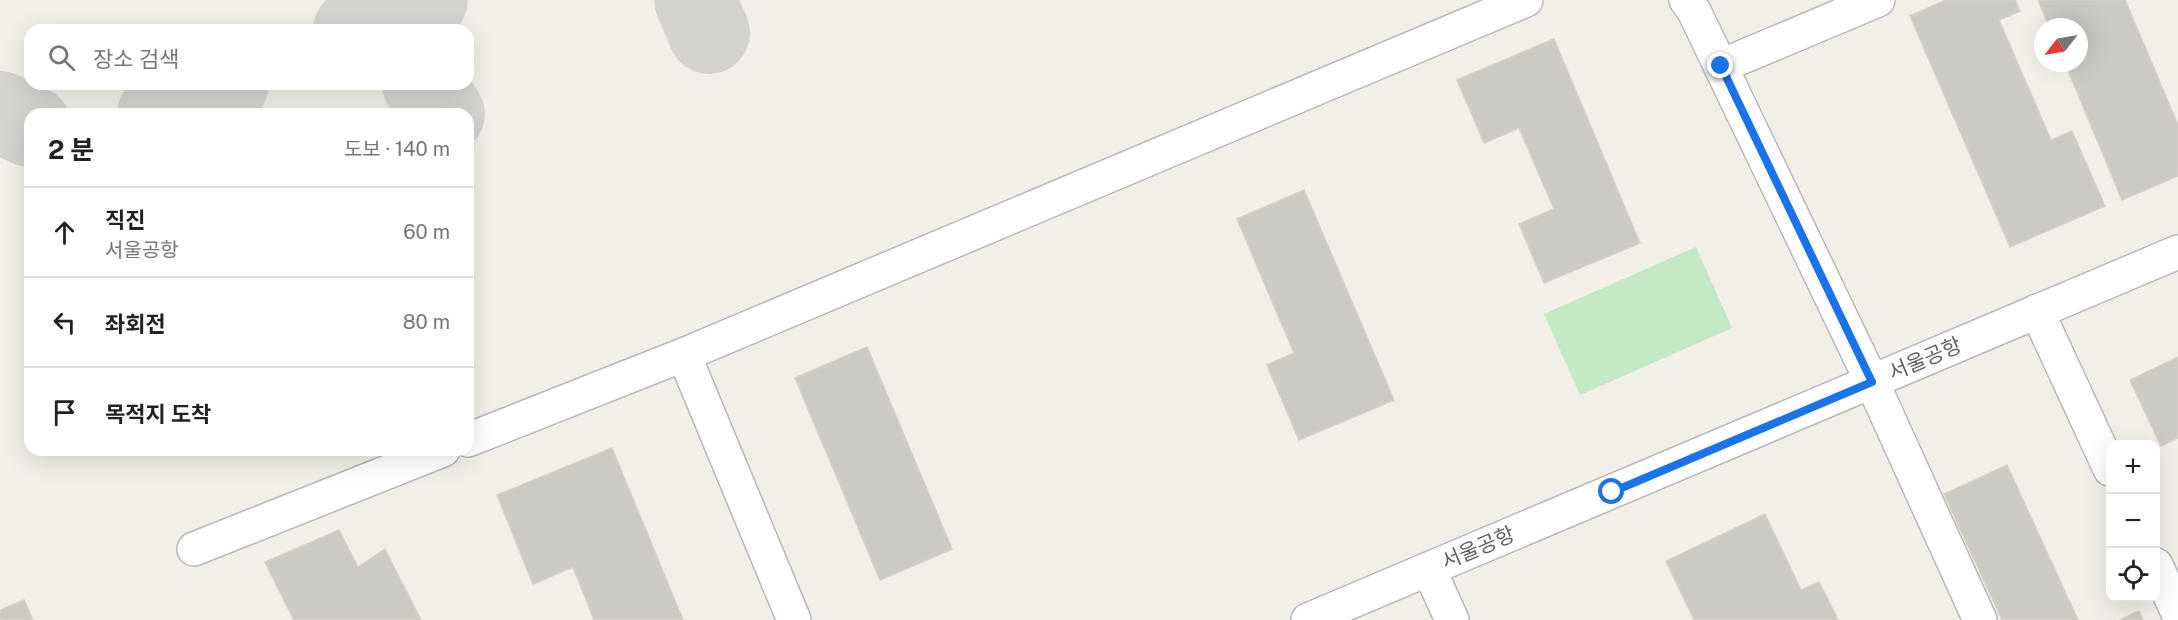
<!DOCTYPE html>
<html lang="ko">
<meta charset="utf-8">
<style>
:root{--surface:#fff;--page:#f6f6f6;--text:#222;--muted:#767676;--line:#e0e0e0}
body{margin:0;font-family:"Public Sans","Noto Sans KR",sans-serif;background:var(--page);color:var(--text)}
.controls{position:absolute;right:18px;bottom:18px;display:grid;overflow:hidden;border-radius:12px;box-shadow:0 6px 24px #0002}
.controls button{width:54px;height:54px;display:grid;place-items:center;padding:0;border:0;border-bottom:2px solid var(--line);background:var(--surface);color:var(--text);font:30px sans-serif}
.compass{position:absolute;left:2034px;top:18px;width:54px;height:54px;border-radius:50%;background:var(--surface);box-shadow:0 6px 24px #0002;rotate:239deg}
.stop{position:absolute;width:18px;height:18px;margin:-14px;border:4px solid #1a73e8;border-radius:50%;background:#fff}
.stop.end{background:#1a73e8;border-color:#fff;box-shadow:0 2px 6px #0008}
.list{margin:0;padding:0;list-style:none}
h2{display:flex;justify-content:space-between;align-items:center;height:78px;margin:0;padding:0 24px;font-size:26px}
h2 small{font-size:20px;font-weight:400;color:var(--muted)}
.list li{display:grid;grid-template-columns:39px 1fr auto;gap:18px;align-items:center;box-sizing:border-box;height:90px;padding:0 24px;border-top:2px solid var(--line)}
.list b{display:block;font-size:22px;white-space:nowrap}
.list p{margin:0;font-size:20px;white-space:nowrap;color:var(--muted)}
.list em{font-size:20px;font-style:normal;color:var(--muted)}
.icon{flex:none;width:33px;height:33px;fill:none;stroke:currentColor;stroke-width:2;stroke-linecap:round;stroke-linejoin:round}
.map{position:relative;flex:none;width:2178px;height:620px;overflow:hidden}
.search{position:absolute;background:var(--surface);box-shadow:0 6px 24px #0002;left:24px;top:24px;width:450px;height:66px;display:flex;align-items:center;gap:15px;box-sizing:border-box;padding:0 21px;border-radius:18px;color:var(--muted);font-size:22px}
.panel{position:absolute;background:var(--surface);box-shadow:0 6px 24px #0002;left:24px;top:108px;width:450px;height:348px;border-radius:18px}
.map>svg:first-child{display:block}
</style>
<div class="map">
<svg width="2178" height="620" viewBox="0 0 2178 620">
<rect width="100%" height="100%" fill="#f1efe8"/>
<!-- green -->
<polygon fill="#c5e8c5" points="1696,247 1732,328 1580,395 1544,314"/>
<g fill="none" stroke-linecap="round" stroke-linejoin="round">
<!-- taxiway -->
<g stroke="#d4d3d0" stroke-width="82">
<polyline points="695,0 709,33"/>
<polyline points="354,30 427,0"/>
<polyline points="423,84 444,114"/>
<polyline points="0,112 30,126"/>
<polyline points="158,114 228,84"/>
</g>
</g>
<!-- building -->
<g fill="#cccac5" stroke="#d6d1c6" stroke-width="1.5">
<polygon points="1946,0 2015,0 2020,11 1999,20 2051,140 2072,131 2105,206 2010,247 1910,16"/>
<polygon points="2038,0 2125,0 2178,125 2178,176 2122,200 2065,63 2079,63 2079,27 2049,27"/>
<polygon points="1554,39 1640,243 1544,283 1519,224 1554,209 1519,128 1484,143 1457,80"/>
<polygon points="1304,190 1394,400 1299,440 1267,365 1294,353 1237,219"/>
<polygon points="867,347 952,549 880,580 795,378"/>
<polygon points="2178,357 2178,438 2161,446 2130,380"/>
<polygon points="612,448 683,620 594,620 573,567 533,584 497,495"/>
<polygon points="2007,465 2078,620 2002,620 1944,494"/>
<polygon points="1765,514 1801,590 1819,582 1838,620 1694,620 1666,561"/>
<polygon points="339,530 358,567 385,549 421,620 294,620 265,562"/>
<polygon points="24,600 33,620 0,620 0,610"/>
<polygon points="2139,611 2143,620 2120,620"/>
</g>
<g fill="none" stroke-linecap="round" stroke-linejoin="round">
<defs>
<g id="minor">
<polyline points="1686,0 1694,11 1872,382 1980,620"/>
<polyline points="1721,66 1878,0"/>
<polyline points="2037,311 2110,469"/>
<polyline points="684,355 794,620"/>
<polyline points="468,440 688,353 1526,0"/>
<polyline points="194,549 443,450"/>
<polyline points="2156,565 2178,613"/>
<polyline points="1429,569 1452,620"/>
<polyline points="1308,620 2178,252"/>
</g>
</defs>
<!-- minor casing -->
<use href="#minor" stroke="#b5b8bc" stroke-width="36"/>
<!-- minor -->
<use href="#minor" stroke="#fff" stroke-width="33"/>
</g>
<g fill="none" stroke-linecap="round" stroke-linejoin="round">
<!-- route -->
<polyline stroke="#1a73e8" stroke-width="8" points="1612,492 1872,382 1721,66"/>
</g>
<g text-anchor="middle" stroke-width="4.5" stroke-linejoin="round" paint-order="stroke">
<!-- street labels -->
<g font-size="21" fill="#5f6368" stroke="#fff">
<text transform="translate(1925 359) rotate(-23)" y="7">서울공항</text>
<text transform="translate(1478 548) rotate(-23)" y="7">서울공항</text>
</g>
</g>
</svg>
<div class="controls">
<button>+</button>
<button>−</button>
<button><svg class="icon" aria-label="locate" viewBox="0 0 24 24"><circle cx="12" cy="12" r="6"/><path d="M12 2v4M12 18v4M2 12h4M18 12h4"/></svg></button>
</div>
<svg class="compass" viewBox="-18 -18 36 36"><path d="M0-13l5 13h-10z" fill="#e53935"/><path d="M0 13l5-13h-10z" fill="#767676"/></svg>
<div class="stop" style="left:1612px;top:492px"></div>
<div class="stop end" style="left:1721px;top:66px"></div>
<div class="search"><svg class="icon" aria-label="search" viewBox="0 0 24 24"><circle cx="10" cy="10" r="6"/><path d="M15 15l6 6"/></svg>장소 검색</div>
<section class="panel">
<h2>2 분<small>도보 · 140 m</small></h2>
<ul class="list">
<li><svg class="icon" aria-label="ahead" viewBox="0 0 24 24"><path d="M12 20V5M6 11l6-6 6 6"/></svg><div><b>직진</b><p>서울공항</p></div><em>60 m</em></li>
<li><svg class="icon" aria-label="left" viewBox="0 0 24 24"><path d="M17 20v-9H6M10 6l-5 5 5 5"/></svg><div><b>좌회전</b></div><em>80 m</em></li>
<li><svg class="icon" aria-label="arrive" viewBox="0 0 24 24"><path d="M6 21V4h12l-3 4 3 4H6"/></svg><div><b>목적지 도착</b></div></li>
</ul>
</section>
</div>
